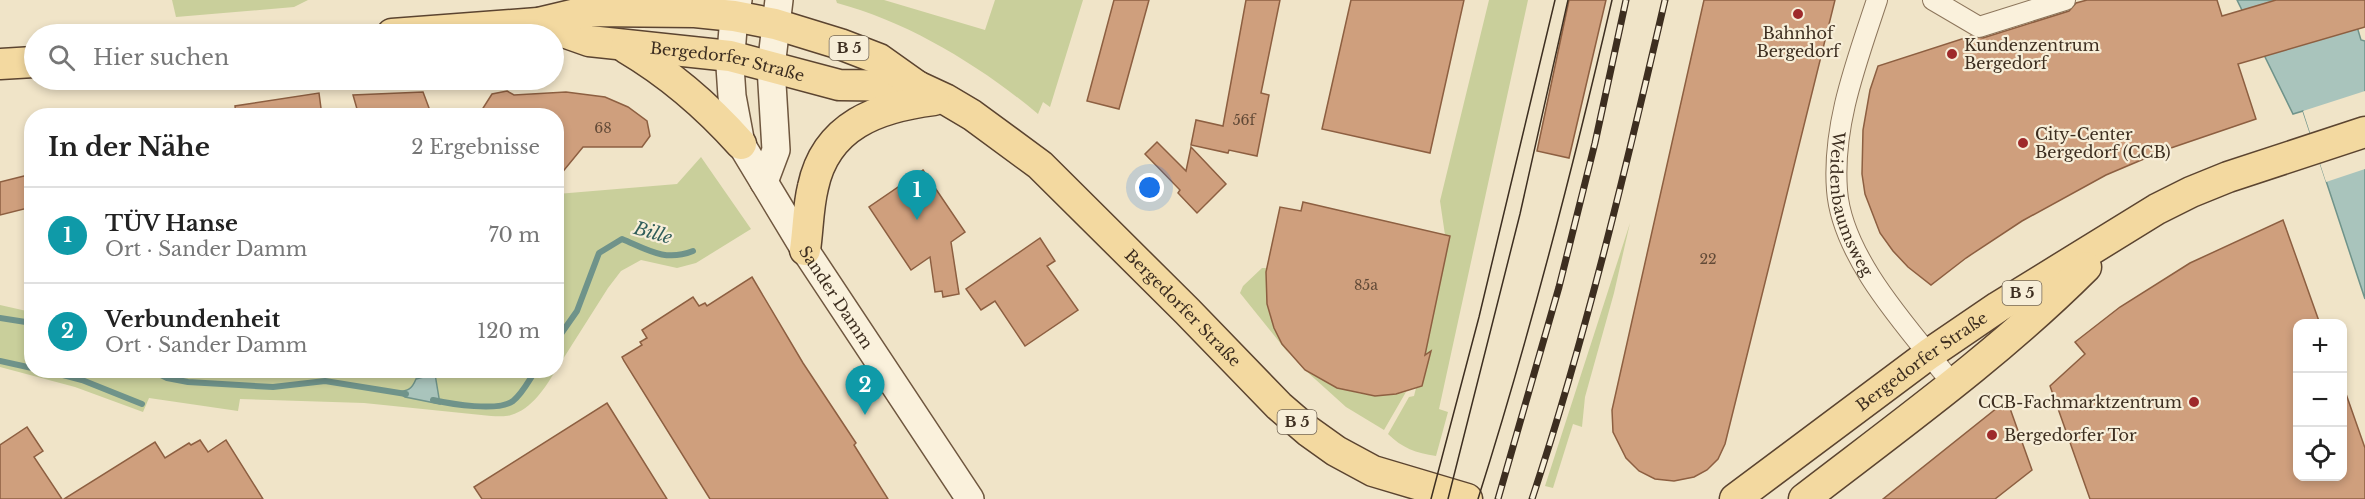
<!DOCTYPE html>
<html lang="de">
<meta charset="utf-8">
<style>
:root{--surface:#fff;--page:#f6f6f6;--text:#222;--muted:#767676;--line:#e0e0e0;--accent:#d93025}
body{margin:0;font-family:"Libre Baskerville",serif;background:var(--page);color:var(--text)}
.controls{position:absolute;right:18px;bottom:18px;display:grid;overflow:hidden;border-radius:12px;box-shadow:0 3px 9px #0003}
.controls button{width:54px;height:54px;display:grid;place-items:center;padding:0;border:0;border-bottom:2px solid var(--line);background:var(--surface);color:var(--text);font:30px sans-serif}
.you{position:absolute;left:1150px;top:188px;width:21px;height:21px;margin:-15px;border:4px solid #fff;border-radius:50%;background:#1a73e8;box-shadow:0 0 0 9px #1a73e833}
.badge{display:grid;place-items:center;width:39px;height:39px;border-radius:50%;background:var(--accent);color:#fff;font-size:20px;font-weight:700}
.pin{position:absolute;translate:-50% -50px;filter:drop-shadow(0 2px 3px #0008)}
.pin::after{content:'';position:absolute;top:32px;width:21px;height:18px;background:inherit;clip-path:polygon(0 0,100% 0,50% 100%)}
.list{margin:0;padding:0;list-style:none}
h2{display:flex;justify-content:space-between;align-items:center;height:78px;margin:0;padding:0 24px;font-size:26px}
h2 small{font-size:20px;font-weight:400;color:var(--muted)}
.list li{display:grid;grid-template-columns:39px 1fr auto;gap:18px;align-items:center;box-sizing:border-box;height:96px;padding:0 24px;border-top:2px solid var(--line)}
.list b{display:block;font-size:22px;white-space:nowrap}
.list p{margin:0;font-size:20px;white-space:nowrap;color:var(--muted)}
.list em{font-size:20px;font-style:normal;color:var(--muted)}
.icon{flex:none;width:33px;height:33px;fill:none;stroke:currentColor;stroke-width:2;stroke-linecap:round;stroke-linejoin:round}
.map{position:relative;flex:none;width:2365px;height:499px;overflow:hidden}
.search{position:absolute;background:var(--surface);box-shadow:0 3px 9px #0003;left:24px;top:24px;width:540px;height:66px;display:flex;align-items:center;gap:15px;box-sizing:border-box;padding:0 21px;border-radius:33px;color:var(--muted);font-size:22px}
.panel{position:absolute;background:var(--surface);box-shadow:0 3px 9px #0003;left:24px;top:108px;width:540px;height:270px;border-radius:24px}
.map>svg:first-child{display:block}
</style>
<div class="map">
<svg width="2365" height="499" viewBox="0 0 2365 499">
<rect width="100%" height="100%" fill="#f0e4c8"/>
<!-- green -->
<g fill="#c9cf9b">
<polygon points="172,0 308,0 294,7 176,17"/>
<path d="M836 0H884L985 30 995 0H1083L1050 107 1043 102 1038 114C982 67 909 22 837 3Z"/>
<path d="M1489 0H1528L1439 409 1448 412 1436 456C1416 453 1402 448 1388 434L1409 397 1414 396 1416 388 1422 386 1430 352 1425 355 1449 236 1445 235 1440 201Z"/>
<polygon points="701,157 751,229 696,263 677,268 641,260 621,271 608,288 556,370 557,194 677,184"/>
<polygon points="1630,223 1614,293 1585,397 1582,427 1573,424 1553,488 1545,486"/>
<path d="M1262 268H1267C1263 300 1271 328 1289 354L1240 293 1243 286Z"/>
<path d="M0 305 31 312 32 370H556C545 388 532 409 511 415 505 417 497 416 491 416L364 403 240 399 238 411 149 398 143 412 75 387 0 367Z"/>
<path d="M1305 370C1337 390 1368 401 1406 392L1384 430 1346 407Z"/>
</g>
<!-- water -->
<g fill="#a9c4bc" stroke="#6f938a" stroke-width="1.5">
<polygon points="2237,0 2349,0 2361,40 2365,41 2365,299 2303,111 2293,114"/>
<path d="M435 374 440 404 405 397 398 392C408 391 412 389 416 379Z"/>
</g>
<!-- pier -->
<polygon fill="#f0e4c8" points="2365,91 2365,169 2326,182 2303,111"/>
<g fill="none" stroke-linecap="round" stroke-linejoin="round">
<!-- stream -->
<g stroke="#6f938a" stroke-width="6">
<polyline points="0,318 32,323"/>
<path d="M556 341 577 311 599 253 622 239C648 250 665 262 693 251"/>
<polyline points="0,361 32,368"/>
<polyline points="44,370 82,380 142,404"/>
<polyline points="151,370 167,378 188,382 273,387 325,381 406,394"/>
<path d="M433 400C451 404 498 412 513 401 523 393 529 380 536 370"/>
</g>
</g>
<!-- building -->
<g fill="#cf9f7d" stroke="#8d5f41" stroke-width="1.5">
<polygon points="1114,0 1149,0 1119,109 1087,101"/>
<polygon points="1246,0 1280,0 1261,93 1269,95 1257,156 1229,150 1228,153 1191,145 1196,120 1223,126"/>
<polygon points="1351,0 1464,0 1430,153 1322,129"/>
<polygon points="1569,0 1606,0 1569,158 1537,151"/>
<polygon points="1704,0 1835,0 1725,444 1718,459 1707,470 1694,477 1674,481 1655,479 1639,471 1626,458 1613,432 1612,410"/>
<polygon points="2087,0 2217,0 2222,16 2276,0 2365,0 2365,27 2238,64 2256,119 2165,150 2106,175 2022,221 1966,258 1931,285 1908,267 1893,251 1880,233 1865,194 1862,174 1863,130 1870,90 1878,66 1971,36 1983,38 2069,11 2076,3"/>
<polygon points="507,91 514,95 566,92 605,97 628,107 647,121 650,136 642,147 583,147 556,180 556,116 478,116 492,94"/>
<polygon points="423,92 432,116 359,116 353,95"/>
<polygon points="319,93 322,116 236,116 235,106"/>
<polygon points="1157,142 1186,171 1191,147 1226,184 1197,213 1178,193 1180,190 1145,154"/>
<polygon points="923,170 965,232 951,242 959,294 943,297 942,291 935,292 930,257 911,270 869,207"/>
<polygon points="32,174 32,207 0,215 0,182"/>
<polygon points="1303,202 1450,236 1425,355 1431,351 1422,386 1396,394 1375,396 1337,388 1305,370 1282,344 1274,328 1267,304 1266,272 1280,207 1301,211"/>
<polygon points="2283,220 2320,324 2298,324 2298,477 2343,477 2343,392 2345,391 2365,448 2365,499 2090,499 2050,386 2085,354 2075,342 2120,307 2190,263"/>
<polygon points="1040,238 1055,261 1047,266 1078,310 1025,346 995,301 981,310 966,289"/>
<polygon points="752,277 803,363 856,443 854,445 888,499 710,499 624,361 622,357 642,345 640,342 647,338 642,330 693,297 699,306 705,303 707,306"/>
<polygon points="2007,400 2032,470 1995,499 1883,499"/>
<polygon points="607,403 667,499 482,499 474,487"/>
<polygon points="27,427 43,451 34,457 62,499 0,499 0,445"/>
<polygon points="200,440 208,452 226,440 263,499 64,499 155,442 165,458 189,443 191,445"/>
</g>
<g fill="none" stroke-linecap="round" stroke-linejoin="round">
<defs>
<g id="street">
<path id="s1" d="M1877 0C1857 61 1832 125 1837 190 1842 259 1911 331 1952 383"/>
<polyline points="1933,0 1979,27 2065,0"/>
</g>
<g id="secondary">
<path id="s2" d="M738 0 734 16 730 66 732 96 741 144 805 250 970 499"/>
<polyline points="764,182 776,150 771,67 779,0"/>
</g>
<g id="primary">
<path id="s3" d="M538 23 589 41 730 56 839 85 917 86"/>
<path id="s4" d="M392 34 538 23 589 11 695 12 734 16 775 24 840 44 879 59 917 86 945 99 972 115 1040 165 1187 311 1279 406 1308 431 1336 451 1373 471 1467 499"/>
<path d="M626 48C670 74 707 106 741 144"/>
<polyline points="0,64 34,62"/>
<path d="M805 250C808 229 808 207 813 187 826 125 878 107 934 100"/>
<path id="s5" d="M1735 499 1929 354 1998 307 2157 209 2191 192 2228 177 2365 132"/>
<path d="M1804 499C1900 425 2000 353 2086 267"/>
</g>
</defs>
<!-- street casing -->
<use href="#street" stroke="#8d765c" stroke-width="22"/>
<!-- secondary casing -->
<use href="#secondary" stroke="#6f573f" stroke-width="30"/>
<!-- primary casing -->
<use href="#primary" stroke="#5b4430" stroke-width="33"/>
<!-- street -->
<use href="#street" stroke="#faf1dc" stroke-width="20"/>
<!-- secondary -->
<use href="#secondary" stroke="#faf1dc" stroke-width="27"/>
<!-- primary -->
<use href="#primary" stroke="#f3d9a0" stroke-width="30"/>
<!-- tram -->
<g stroke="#3d2e20" stroke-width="1.5">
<polyline points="1431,499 1479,317 1555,0"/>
<polyline points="1448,499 1520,214 1568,0"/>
<path d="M1478 499C1530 335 1573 168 1612 0"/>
</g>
<defs>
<g id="rail">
<polyline points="1498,499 1559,287 1595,143 1626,0"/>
<path d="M1532 499C1586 336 1626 168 1665 0"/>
</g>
</defs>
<!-- rail casing -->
<use href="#rail" stroke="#3d2e20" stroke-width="7"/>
<!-- rail -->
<use href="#rail" stroke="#f7eed8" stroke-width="4.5" stroke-dasharray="14" stroke-linecap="butt"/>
</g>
<!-- markers -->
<g fill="#9e2a2b" stroke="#f7eed8" stroke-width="2">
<circle cx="1798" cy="14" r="6"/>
<circle cx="1952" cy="54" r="6"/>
<circle cx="2023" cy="143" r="6"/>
<circle cx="2194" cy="402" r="6"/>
<circle cx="1992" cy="435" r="6"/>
</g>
<g text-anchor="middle" stroke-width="4.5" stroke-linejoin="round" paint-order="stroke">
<!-- number labels -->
<g font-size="14" fill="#624a37">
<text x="1244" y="125">56f</text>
<text x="603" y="133">68</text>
<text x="1708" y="264">22</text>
<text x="1366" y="290">85a</text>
</g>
<!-- shield labels -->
<g fill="#f7eed8" stroke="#756857" stroke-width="1.5">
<rect x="829.5" y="36" width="39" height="24" rx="4.5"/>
<rect x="2002.5" y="281" width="39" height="24" rx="4.5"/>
<rect x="1277.5" y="410" width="39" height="24" rx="4.5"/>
</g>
<g font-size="15" font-weight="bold" fill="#3d2e20">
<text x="849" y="53">B 5</text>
<text x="2022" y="298">B 5</text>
<text x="1297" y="427">B 5</text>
</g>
<!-- poi labels -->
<g font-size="16" fill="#3d2e20" stroke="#f7eed8" text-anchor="start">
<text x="1798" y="39" text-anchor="middle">Bahnhof<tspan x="1798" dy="18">Bergedorf</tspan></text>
<text x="1964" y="51">Kundenzentrum<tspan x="1964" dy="18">Bergedorf</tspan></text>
<text x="2035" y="140">City-Center<tspan x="2035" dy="18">Bergedorf (CCB)</tspan></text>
<text x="2182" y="408" text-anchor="end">CCB-Fachmarktzentrum</text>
<text x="2004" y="441">Bergedorfer Tor</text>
</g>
<!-- street labels -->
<g font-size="16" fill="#3d2e20" stroke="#f7eed8">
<text dy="6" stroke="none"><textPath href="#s3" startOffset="194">Bergedorfer Straße</textPath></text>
<text dy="6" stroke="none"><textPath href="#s1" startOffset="212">Weidenbaumsweg</textPath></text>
<text dy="6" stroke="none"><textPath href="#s2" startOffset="326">Sander Damm</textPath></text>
<text dy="6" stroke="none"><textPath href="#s4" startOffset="891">Bergedorfer Straße</textPath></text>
<text dy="6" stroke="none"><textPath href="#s5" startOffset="232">Bergedorfer Straße</textPath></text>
</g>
<!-- water labels -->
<g font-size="18" font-style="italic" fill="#2f5d5a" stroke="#f7eed8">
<text transform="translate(653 233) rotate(16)" y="6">Bille</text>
</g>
</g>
</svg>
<div class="controls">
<button>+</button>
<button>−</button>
<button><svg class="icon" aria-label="locate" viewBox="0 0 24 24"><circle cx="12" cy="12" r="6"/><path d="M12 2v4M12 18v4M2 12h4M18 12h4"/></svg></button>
</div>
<div class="you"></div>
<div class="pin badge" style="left:917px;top:220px;background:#0f9aa8">1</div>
<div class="pin badge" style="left:865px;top:415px;background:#0f9aa8">2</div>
<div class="search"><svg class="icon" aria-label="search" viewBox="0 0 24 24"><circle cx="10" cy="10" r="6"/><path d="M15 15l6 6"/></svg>Hier suchen</div>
<section class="panel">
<h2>In der Nähe<small>2 Ergebnisse</small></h2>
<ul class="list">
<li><span class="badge" style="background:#0f9aa8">1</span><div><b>TÜV Hanse</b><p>Ort · Sander Damm</p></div><em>70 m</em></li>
<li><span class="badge" style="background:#0f9aa8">2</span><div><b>Verbundenheit</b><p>Ort · Sander Damm</p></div><em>120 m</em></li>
</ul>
</section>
</div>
